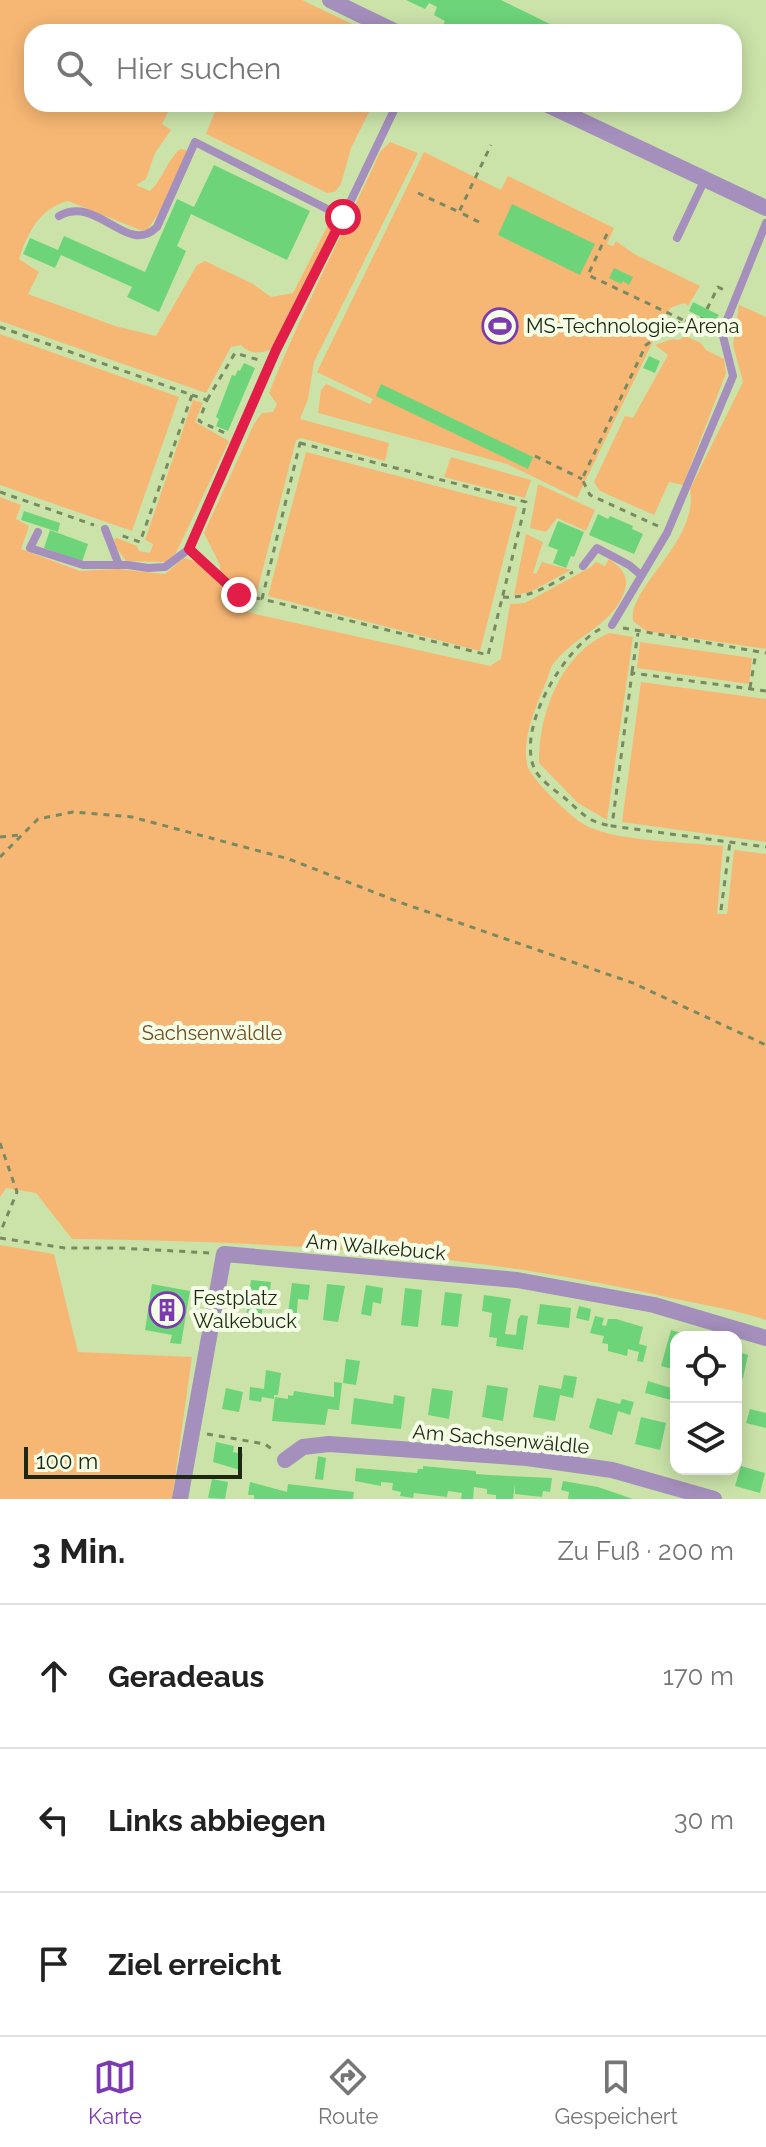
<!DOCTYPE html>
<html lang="de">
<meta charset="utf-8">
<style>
:root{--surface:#fff;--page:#f2f2f2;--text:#222;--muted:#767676;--line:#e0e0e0;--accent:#7c3aaf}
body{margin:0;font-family:Raleway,sans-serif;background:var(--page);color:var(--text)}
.controls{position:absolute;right:24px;bottom:24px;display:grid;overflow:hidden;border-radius:16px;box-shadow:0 4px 20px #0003}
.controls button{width:72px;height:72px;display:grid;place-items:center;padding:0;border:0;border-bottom:2px solid var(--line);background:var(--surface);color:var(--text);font:40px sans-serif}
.scale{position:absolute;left:24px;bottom:20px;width:218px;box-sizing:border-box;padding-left:8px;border:4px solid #1e2711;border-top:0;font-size:22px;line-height:28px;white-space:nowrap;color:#1e2711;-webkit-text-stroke:6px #f4fee7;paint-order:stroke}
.stop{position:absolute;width:24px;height:24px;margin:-18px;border:6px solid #e11d48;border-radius:50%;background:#fff}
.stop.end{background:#e11d48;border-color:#fff;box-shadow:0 2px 8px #0008}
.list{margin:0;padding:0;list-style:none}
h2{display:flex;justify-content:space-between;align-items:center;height:104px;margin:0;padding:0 32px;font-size:34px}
h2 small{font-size:26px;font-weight:400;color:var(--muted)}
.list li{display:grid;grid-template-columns:52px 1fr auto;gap:24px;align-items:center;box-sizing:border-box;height:144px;padding:0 32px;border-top:2px solid var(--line)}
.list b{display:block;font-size:30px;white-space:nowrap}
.list em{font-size:26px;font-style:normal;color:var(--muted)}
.icon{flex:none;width:44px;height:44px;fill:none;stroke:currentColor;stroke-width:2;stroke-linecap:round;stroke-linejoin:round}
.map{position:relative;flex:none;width:766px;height:1499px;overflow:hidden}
.search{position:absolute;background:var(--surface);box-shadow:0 4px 20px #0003;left:24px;right:24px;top:24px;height:88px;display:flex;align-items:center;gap:20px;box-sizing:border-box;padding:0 28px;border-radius:24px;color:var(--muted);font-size:30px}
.sheet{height:536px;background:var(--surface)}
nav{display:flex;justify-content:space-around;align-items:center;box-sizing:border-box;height:112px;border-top:2px solid var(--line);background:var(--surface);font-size:22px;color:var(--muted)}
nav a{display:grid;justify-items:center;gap:4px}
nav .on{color:var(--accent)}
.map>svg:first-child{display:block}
</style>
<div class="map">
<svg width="766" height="1499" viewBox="0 0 766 1499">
<rect width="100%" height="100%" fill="#cbe3a9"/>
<!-- green -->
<g fill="#f7b774">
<path d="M0 0H302L369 32H32V104H172L162 124 171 130 155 153 146 179 136 185 150 191C163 179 167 160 180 149L186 150 187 154 161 210 147 230H140L68 201C39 209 28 232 19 259L39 272 28 294 115 326 156 336 197 265 205 261 253 284 271 297 293 293 331 219H337L274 348C262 354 250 355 241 345L231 347 206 393 0 321Z"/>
<polygon points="218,104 373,104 351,148 341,184 335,192 327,193 206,134"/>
<path d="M390 142 418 153 314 362 308 399 300 419 389 443 385 461 301 438 296 440 257 592 243 590 241 608 251 613 490 666 501 659 510 604 525 603 591 567 596 562 605 566 609 559C622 568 630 576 624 593 611 627 571 637 552 666 549 671 549 676 546 682 536 707 522 736 527 764 529 778 572 818 585 825 617 842 686 842 723 846L717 914H727L734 850 766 854V1320C730 1308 690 1303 653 1294 462 1252 268 1241 72 1239L36 1193 6 1188 0 1197V497L21 505 16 519 29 526 21 549 80 571 118 569 165 574 184 558 201 563 221 586 220 565 204 533 254 424 262 413 273 412 277 404 269 393C302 311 343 233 380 152Z"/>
<polygon points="424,152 501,190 508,176 614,228 607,244 613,246 616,241 634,254 700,286 688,306 684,303 670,308 665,317 668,325 660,327 577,498 507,464 318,413 321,390 326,384 370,404 373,399 317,372"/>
<path d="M739 305 766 317V649L646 631 633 621C627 588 700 540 690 489L743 382 733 345Z"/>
<polygon points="0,334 179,397 132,531 0,485"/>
<polygon points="685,336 701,343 706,350 724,359 726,373 683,485 669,482 654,515 600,491 594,482 625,416 633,418 668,355 655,345 672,339 679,340"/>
<polygon points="193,400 203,403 195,422 229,441 176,553 166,562 126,561 115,546 114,539 117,538 137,546 139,551 150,553 153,544 145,540"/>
<polygon points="306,452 517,507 480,651 268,596"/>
<polygon points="451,457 531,480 525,498 444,477"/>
<polygon points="538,484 595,510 586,531 557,518 546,532 530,528"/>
<polygon points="526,534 543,542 533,573 536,574 542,562 571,570 530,592 514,595"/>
<path d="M610 633 633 637 607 820 578 803 539 763C538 714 562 651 610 633Z"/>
<polygon points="640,642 752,658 749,684 637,668"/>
<polygon points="641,682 766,699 766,842 622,822"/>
<polygon points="0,1245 54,1254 78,1352 192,1357 172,1499 0,1499"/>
</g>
<!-- building -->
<g fill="#6dd47a">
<polygon points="406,0 501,0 550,24 547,32 458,32 443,25 445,21 434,15 437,7 429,3 425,9"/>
<polygon points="214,165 310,211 287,260 191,214 177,246 186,251 159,312 127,297 132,287 61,255 55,268 23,254 30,238 58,250 64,236 145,272 177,199 194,207"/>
<polygon points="512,204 595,244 580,275 498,235"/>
<polygon points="614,268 633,277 629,285 623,281 621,284 609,278"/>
<polygon points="693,302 719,315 714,323 689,311"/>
<polygon points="649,356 660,361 655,373 643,368"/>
<polygon points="244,363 255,368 228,431 216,426 219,419 216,417 232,375 235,376 238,370 240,371"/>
<polygon points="381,384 533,457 528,469 376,396"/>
<polygon points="24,511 60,523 58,532 21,520"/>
<polygon points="598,514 608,519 610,516 633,526 632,529 643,534 634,554 589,535"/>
<polygon points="558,521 584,532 574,557 571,556 566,568 553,563 558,550 548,546"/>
<polygon points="50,530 88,544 82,562 44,548"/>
<polygon points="251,1280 271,1282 269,1298 264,1297 261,1319 246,1317"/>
<polygon points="292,1283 310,1285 308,1300 298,1299 296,1321 287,1320"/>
<polygon points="152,1284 190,1291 181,1344 170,1343 172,1335 145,1330"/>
<polygon points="327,1284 345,1286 338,1322 323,1320"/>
<polygon points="366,1285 383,1288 381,1304 373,1302 371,1316 361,1314"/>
<polygon points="405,1288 422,1290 418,1327 401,1325"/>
<polygon points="445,1292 462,1294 458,1327 441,1325"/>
<polygon points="484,1295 511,1299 505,1334 516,1335 518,1319 521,1315 528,1316 523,1350 496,1346 497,1338 489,1337 492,1313 482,1311"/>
<polygon points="540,1304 571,1308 569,1328 537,1324"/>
<polygon points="579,1306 591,1309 589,1321 576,1318"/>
<polygon points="595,1316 604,1318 602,1325 606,1326 608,1319 616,1319 643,1327 639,1344 647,1346 643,1362 637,1361 639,1352 628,1349 627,1356 608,1351 608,1344 602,1343 604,1336 590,1333"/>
<polygon points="671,1330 691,1336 676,1337 676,1370 661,1366"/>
<polygon points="736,1351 748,1355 743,1378 739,1379 736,1378"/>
<polygon points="346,1359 360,1361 356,1385 343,1383"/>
<polygon points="266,1370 281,1373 278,1395 274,1395 274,1399 262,1397 261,1402 249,1400 250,1387 264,1389"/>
<polygon points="564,1375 577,1377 573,1398 560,1395 555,1421 533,1417 539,1385 561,1389"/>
<polygon points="648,1381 674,1389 671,1400 645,1393"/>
<polygon points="334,1382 342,1383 339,1410 328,1409 325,1425 272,1421 275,1397 288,1399 288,1395 293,1396 294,1391 334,1397"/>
<polygon points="487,1385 508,1388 503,1421 482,1417"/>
<polygon points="226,1388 243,1392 239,1412 222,1409"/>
<polygon points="432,1388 453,1391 449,1419 428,1415"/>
<polygon points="394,1395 405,1397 401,1429 351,1424 354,1398 393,1404"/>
<polygon points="597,1398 620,1404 622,1399 634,1402 630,1415 618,1411 612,1435 589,1428"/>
<polygon points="750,1409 766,1413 766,1428 746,1423"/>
<polygon points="641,1417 666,1423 660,1450 635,1444"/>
<polygon points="216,1442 234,1446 233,1452 243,1454 240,1470 213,1462"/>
<polygon points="318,1456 326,1458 323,1480 315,1479"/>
<polygon points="423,1466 476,1471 476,1474 489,1475 552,1478 550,1492 543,1491 542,1497 515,1494 515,1484 513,1499 496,1499 496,1495 487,1494 487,1489 474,1487 473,1499 461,1499 462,1493 448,1491 447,1497 414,1493 413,1498 400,1496 401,1492 392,1490 393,1483 381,1482 381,1486 355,1481 356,1468 417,1473 418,1469 423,1469"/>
<polygon points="741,1466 765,1473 760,1493 735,1486"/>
<polygon points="212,1479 228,1482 225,1499 208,1498"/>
<polygon points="563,1481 598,1487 633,1499 568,1499 569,1492 561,1490"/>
<polygon points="250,1482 287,1492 288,1484 354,1492 353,1499 254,1499 254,1495 248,1495"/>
</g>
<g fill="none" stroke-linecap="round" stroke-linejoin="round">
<!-- path -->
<g stroke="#798a61" stroke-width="3" stroke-dasharray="6 6" stroke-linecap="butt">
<polyline points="418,193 459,212"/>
<polyline points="479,222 459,212 491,145"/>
<polyline points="607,234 588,275 683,320"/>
<polyline points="707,309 718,287 726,291"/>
<polyline points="0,327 192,395 140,542 120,535"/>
<polyline points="192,395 207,400 199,421 229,435"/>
<polyline points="207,400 235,353 259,360"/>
<polygon points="300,443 526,502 488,655 262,599"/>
<polyline points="535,456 582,479"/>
<polyline points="0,492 94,525"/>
<polyline points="658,526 590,495 582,479 646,345 683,320 698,327 702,317"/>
<polyline points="197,557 239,595 262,599"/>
<path d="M503 597C529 599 550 585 573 572"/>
<polyline points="623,628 766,653"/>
<path d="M600 629C564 649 515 729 535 770 541 781 556 791 566 799 584 815 588 822 612 826"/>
<polyline points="632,672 638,633"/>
<polyline points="750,688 756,652"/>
<polyline points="766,691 632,673 612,826 766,847"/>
<polyline points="0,837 21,835"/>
<polyline points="0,857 38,819 73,812 132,817 289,859 399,902 633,983 766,1045"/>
<polyline points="721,910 730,842"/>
<polyline points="0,1143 17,1192 0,1233"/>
<polyline points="0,1238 65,1248 119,1248 211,1253"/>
<polyline points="207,1434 265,1444 273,1450"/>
</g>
<!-- service -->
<g stroke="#a58fbd" stroke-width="8">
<path d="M59 216C98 194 127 257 157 227L195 142 343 217 397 104"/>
<polyline points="677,238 705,179"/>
<polyline points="105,529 119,565"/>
<polyline points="38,532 30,548 83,565 128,565 148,568 165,567 189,549 276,350 343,217"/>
<polyline points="583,566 597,548 629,565 641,575"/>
<polyline points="612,625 667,533 733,376 722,332 766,223"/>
</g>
<!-- minor -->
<g stroke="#a58fbd" stroke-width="16">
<polyline points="330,0 396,32"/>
<polyline points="546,104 766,208"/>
<polyline points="285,1460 303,1447 329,1444 527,1458 612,1470 714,1499"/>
<polyline points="180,1499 224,1254 517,1280 654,1305 766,1338"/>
</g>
</g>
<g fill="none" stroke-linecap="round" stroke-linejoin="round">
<!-- route -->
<polyline stroke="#e11d48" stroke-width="10" points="239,595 189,549 276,350 343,217"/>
</g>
<!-- icons -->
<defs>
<symbol id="stadium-ring" viewBox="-11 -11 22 22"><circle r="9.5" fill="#f4fee7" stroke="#7c3aaf" stroke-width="1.5"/><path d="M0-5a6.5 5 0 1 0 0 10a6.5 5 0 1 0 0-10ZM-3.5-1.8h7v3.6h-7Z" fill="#7c3aaf"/></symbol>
<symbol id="building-ring" viewBox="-11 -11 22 22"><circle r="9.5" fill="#f4fee7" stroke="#7c3aaf" stroke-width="1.5"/><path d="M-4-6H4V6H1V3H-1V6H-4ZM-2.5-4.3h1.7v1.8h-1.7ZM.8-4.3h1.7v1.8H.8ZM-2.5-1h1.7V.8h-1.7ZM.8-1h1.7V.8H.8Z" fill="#7c3aaf"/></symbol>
</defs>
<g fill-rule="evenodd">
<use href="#stadium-ring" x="480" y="306" width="40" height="40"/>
<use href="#building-ring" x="147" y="1290" width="40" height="40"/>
</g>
<g text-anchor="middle" stroke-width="8" stroke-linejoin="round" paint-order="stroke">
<!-- poi labels -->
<g font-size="20" fill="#1e2711" stroke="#f4fee7" text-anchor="start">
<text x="526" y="333">MS-Technologie-Arena</text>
<text x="193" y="1305">Festplatz<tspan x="193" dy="23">Walkebuck</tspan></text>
</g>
<!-- park labels -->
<g font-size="20" fill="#704b22" stroke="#f4fee7">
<text x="212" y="1040">Sachsenwäldle</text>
</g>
<!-- street labels -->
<g font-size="20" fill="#1e2711" stroke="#f4fee7">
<text transform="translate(376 1247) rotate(5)" y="7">Am Walkebuck</text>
<text transform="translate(501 1439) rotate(5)" y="7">Am Sachsenwäldle</text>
</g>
</g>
</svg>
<div class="controls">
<button><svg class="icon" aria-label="locate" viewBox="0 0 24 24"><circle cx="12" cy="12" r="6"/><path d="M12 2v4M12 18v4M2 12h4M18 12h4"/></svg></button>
<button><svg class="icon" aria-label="layers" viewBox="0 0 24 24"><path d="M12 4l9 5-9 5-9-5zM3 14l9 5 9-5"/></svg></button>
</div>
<div class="scale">100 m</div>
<div class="stop" style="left:343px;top:217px"></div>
<div class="stop end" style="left:239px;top:595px"></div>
<div class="search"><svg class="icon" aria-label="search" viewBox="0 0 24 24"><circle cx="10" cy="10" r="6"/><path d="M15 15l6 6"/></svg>Hier suchen</div>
</div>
<section class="sheet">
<h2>3 Min.<small>Zu Fuß · 200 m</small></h2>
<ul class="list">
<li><svg class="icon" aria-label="ahead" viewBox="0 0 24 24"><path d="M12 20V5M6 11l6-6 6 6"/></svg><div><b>Geradeaus</b></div><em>170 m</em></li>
<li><svg class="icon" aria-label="left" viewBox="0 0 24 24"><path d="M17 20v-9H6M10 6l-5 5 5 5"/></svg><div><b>Links abbiegen</b></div><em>30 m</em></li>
<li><svg class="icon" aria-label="arrive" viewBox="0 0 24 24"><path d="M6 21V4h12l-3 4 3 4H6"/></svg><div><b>Ziel erreicht</b></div></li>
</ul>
</section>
<nav>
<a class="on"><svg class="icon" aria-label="map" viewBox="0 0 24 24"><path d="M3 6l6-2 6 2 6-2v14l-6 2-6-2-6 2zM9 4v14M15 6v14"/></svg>Karte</a>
<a><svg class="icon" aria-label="directions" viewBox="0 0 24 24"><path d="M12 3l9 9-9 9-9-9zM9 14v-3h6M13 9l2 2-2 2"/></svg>Route</a>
<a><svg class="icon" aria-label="saved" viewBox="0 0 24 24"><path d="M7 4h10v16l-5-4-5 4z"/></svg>Gespeichert</a>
</nav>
